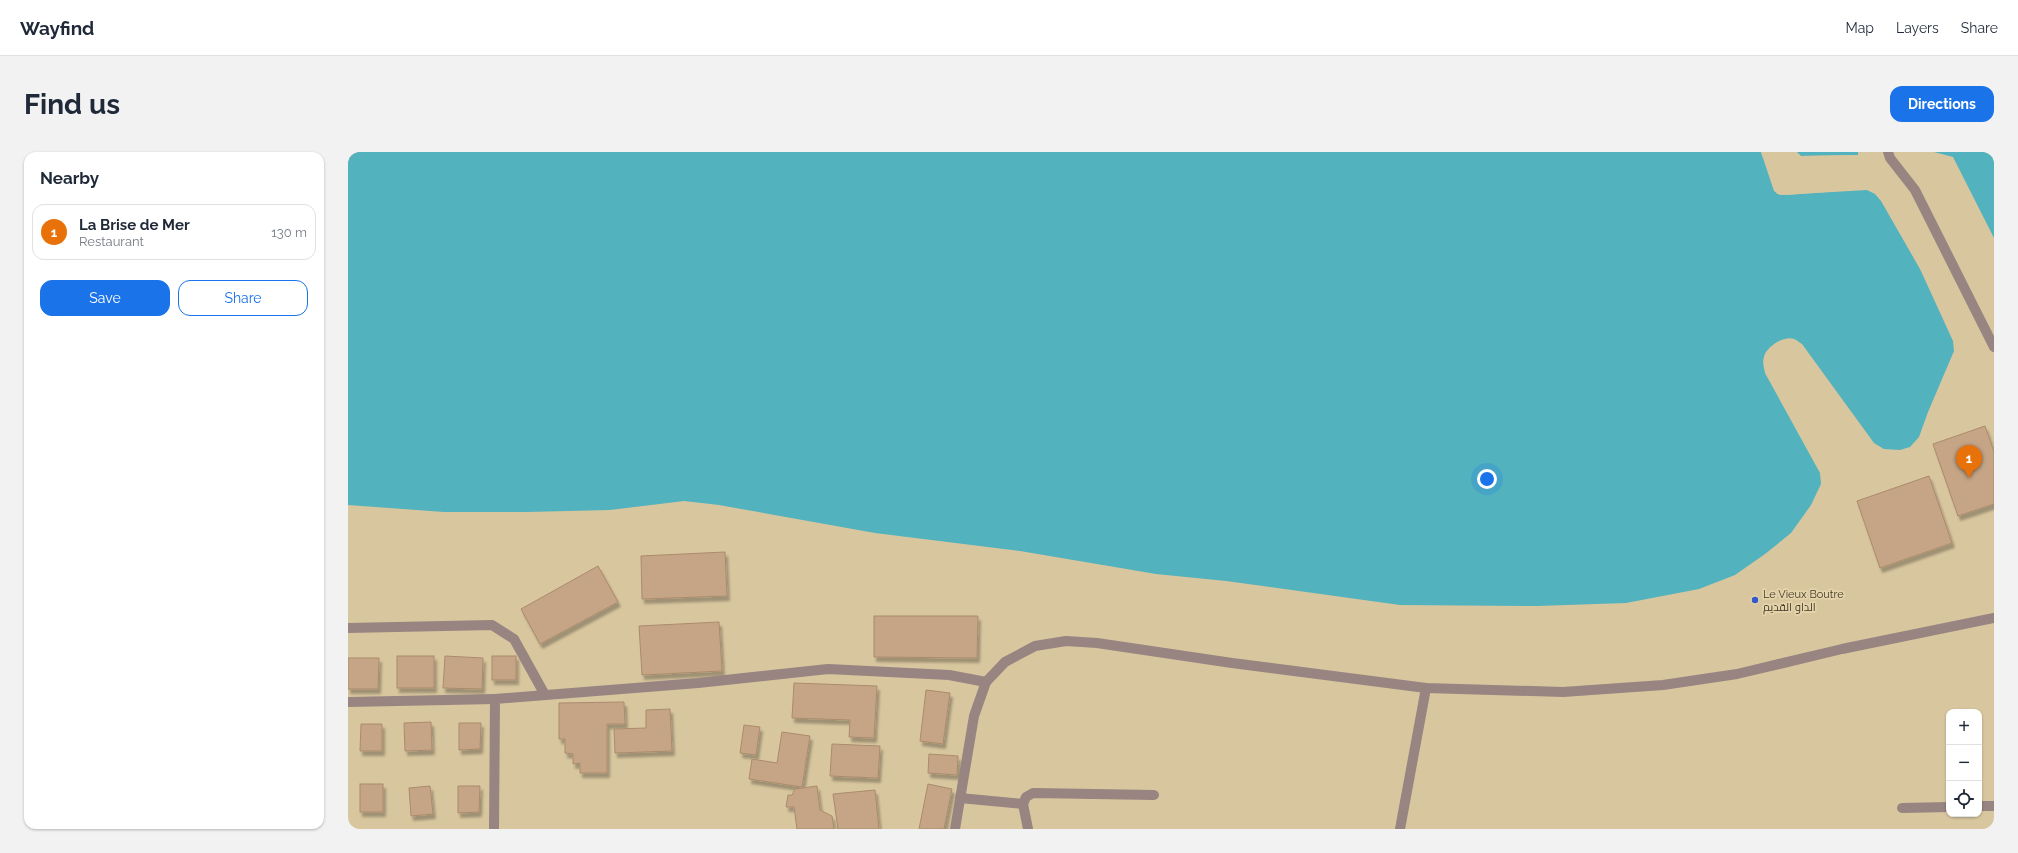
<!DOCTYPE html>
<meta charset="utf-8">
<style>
:root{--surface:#fff;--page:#f2f2f3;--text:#1f2937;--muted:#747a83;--line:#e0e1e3;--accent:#1a73e8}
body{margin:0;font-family:Raleway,Cairo,sans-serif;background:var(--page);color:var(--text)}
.controls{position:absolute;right:12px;bottom:12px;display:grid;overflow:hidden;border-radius:8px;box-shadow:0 1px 3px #0004}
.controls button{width:36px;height:36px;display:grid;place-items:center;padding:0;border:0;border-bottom:1px solid var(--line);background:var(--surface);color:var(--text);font:20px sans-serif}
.you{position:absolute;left:1139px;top:327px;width:14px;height:14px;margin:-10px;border:3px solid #fff;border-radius:50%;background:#1a73e8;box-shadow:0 0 0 6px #1a73e833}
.badge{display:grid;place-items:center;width:26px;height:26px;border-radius:50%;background:var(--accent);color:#fff;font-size:13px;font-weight:700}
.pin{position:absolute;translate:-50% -33px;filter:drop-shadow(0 1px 2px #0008)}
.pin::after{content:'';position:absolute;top:21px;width:14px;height:12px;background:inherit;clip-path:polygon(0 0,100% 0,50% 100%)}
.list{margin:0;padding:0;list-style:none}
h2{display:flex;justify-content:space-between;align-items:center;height:52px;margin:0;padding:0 16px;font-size:17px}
h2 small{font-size:13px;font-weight:400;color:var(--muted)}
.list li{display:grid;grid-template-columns:26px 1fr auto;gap:12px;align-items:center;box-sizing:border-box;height:56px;margin:0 8px 8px;padding:0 8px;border:1px solid var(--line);border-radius:12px}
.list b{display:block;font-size:15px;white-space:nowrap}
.list p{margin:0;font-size:13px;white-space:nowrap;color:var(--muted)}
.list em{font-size:13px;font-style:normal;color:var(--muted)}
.actions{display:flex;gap:8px;padding:12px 16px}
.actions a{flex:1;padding:9px 0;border:1px solid var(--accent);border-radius:12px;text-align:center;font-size:14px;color:var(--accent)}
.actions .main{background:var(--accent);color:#fff}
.icon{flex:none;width:22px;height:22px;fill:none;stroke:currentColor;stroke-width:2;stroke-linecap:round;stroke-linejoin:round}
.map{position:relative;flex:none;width:1646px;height:677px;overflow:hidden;border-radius:12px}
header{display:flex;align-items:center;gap:24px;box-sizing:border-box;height:56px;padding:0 20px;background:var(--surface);border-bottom:1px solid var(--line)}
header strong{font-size:19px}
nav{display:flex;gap:22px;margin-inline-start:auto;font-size:14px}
.intro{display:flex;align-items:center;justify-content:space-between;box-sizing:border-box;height:96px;padding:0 24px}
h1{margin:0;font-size:28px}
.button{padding:10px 18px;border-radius:12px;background:var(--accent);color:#fff;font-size:14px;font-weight:700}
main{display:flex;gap:24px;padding:0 24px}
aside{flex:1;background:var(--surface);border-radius:12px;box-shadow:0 1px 3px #0004}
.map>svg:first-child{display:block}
</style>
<header>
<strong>Wayfind</strong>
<nav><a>Map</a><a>Layers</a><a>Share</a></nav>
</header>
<div class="intro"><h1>Find us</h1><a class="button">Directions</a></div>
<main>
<aside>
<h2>Nearby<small></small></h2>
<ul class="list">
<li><span class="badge" style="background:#e8710a">1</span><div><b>La Brise de Mer</b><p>Restaurant</p></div><em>130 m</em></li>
</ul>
<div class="actions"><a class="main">Save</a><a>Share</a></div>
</aside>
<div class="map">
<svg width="1646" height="677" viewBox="0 0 1646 677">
<defs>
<filter id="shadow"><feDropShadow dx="2.5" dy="4.5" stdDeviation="1" flood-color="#0004"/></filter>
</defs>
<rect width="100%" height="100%" fill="#d8c69e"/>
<!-- water -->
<g fill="#52b2be">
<path d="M0 0H1413L1426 39 1432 43 1519 38 1527 42 1533 49 1572 117 1605 189 1606 199 1580 260 1571 285 1562 295 1552 298 1536 297 1526 291 1454 192C1452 191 1449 188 1446 187 1436 183 1418 195 1416 205 1414 211 1416 215 1417 221L1472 321 1473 332 1463 353 1443 381 1417 402 1387 423 1351 437 1278 451 1189 454 1052 453 878 429 808 422 672 399 527 381 371 353 336 349 262 358 178 360H96L0 353Z"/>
<polygon points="1449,0 1510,0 1510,3 1453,4"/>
<polygon points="1586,0 1646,0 1646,86 1605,5"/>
</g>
<!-- pier -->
<g fill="#d8c69e">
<polygon points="1413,0 1415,0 1430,41 1520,37 1439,43 1429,42"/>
<polygon points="1447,0 1453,4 1510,3 1510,0 1512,0 1512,3 1510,5 1453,6"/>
</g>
<!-- building -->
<g fill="#c5a586" stroke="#aa8b6d" filter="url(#shadow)">
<polygon points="1637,274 1646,300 1646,352 1610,364 1585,292"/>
<polygon points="1581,324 1604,391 1532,416 1509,349"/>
<polygon points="377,400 379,444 294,447 293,404"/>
<polygon points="250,414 270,450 192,492 173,457"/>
<polygon points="526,464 630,464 629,506 526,505"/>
<polygon points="371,470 374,519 294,523 291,474"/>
<rect x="49" y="504" width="37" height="32"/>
<polygon points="97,504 135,506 134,537 95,536"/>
<rect x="144" y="504" width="24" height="24"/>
<polygon points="0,506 31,506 30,537 0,537"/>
<polygon points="446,531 529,534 526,586 501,585 502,568 444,566"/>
<polygon points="578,538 602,541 595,592 572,589"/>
<polygon points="276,550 277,572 259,572 259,621 232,621 232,611 225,612 225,602 217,601 217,587 211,587 211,551"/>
<polygon points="322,557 324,599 267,601 266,577 298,576 298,558"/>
<polygon points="83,570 84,598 57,599 56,571"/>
<polygon points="111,571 133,571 132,597 111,598"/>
<polygon points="13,572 34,572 34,599 12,599"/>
<polygon points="396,573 412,575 408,603 392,601"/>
<polygon points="434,580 462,584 454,635 401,627 404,607 429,611"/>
<polygon points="484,592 532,594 530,626 482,624"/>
<polygon points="581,602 610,604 609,623 580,621"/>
<rect x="12" y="632" width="23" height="28"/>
<polygon points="580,632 604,637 596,677 571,677"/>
<polygon points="82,634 85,662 63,664 61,636"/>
<polygon points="110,634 132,634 131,660 110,661"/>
<polygon points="469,634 472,658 484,664 486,677 449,677 446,655 438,655 440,643 444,643 447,637"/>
<polygon points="527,638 531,677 490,677 485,642"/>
</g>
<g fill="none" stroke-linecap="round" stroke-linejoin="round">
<!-- minor -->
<g stroke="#988481" stroke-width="10">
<polyline points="1540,0 1542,6 1567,38 1646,195"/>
<polyline points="0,476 144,473 166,487 197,543"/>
<polyline points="0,550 147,547"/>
<polyline points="612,646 675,652 680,677"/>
<polyline points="675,652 678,645 685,641 806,643"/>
<polyline points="1631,654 1646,654"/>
<polyline points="1554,656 1601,655"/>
<polyline points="146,677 147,547 350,531 480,517 601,523 638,530"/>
<polyline points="607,677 626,564 638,530 657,510 687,494 718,489 749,491 884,511 1078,536 1215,540 1315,533 1389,522 1494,497 1646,466"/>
<polyline points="1052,677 1078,536"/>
</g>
</g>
<!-- markers -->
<circle fill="#3459c9" stroke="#e5d3aa" stroke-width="1.5" cx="1407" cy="448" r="4"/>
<g text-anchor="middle" stroke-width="3.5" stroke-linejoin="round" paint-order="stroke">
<!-- poi labels -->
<g font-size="11" fill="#433b2b" stroke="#e5d3aa" text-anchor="start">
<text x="1415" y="446">Le Vieux Boutre<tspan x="1415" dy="13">الداو القديم</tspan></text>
</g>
</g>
</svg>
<div class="controls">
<button>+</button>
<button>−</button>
<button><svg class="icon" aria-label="locate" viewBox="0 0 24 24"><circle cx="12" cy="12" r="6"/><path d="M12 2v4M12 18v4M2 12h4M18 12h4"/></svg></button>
</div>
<div class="you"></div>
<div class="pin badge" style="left:1621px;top:326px;background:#e8710a">1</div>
</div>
</main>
